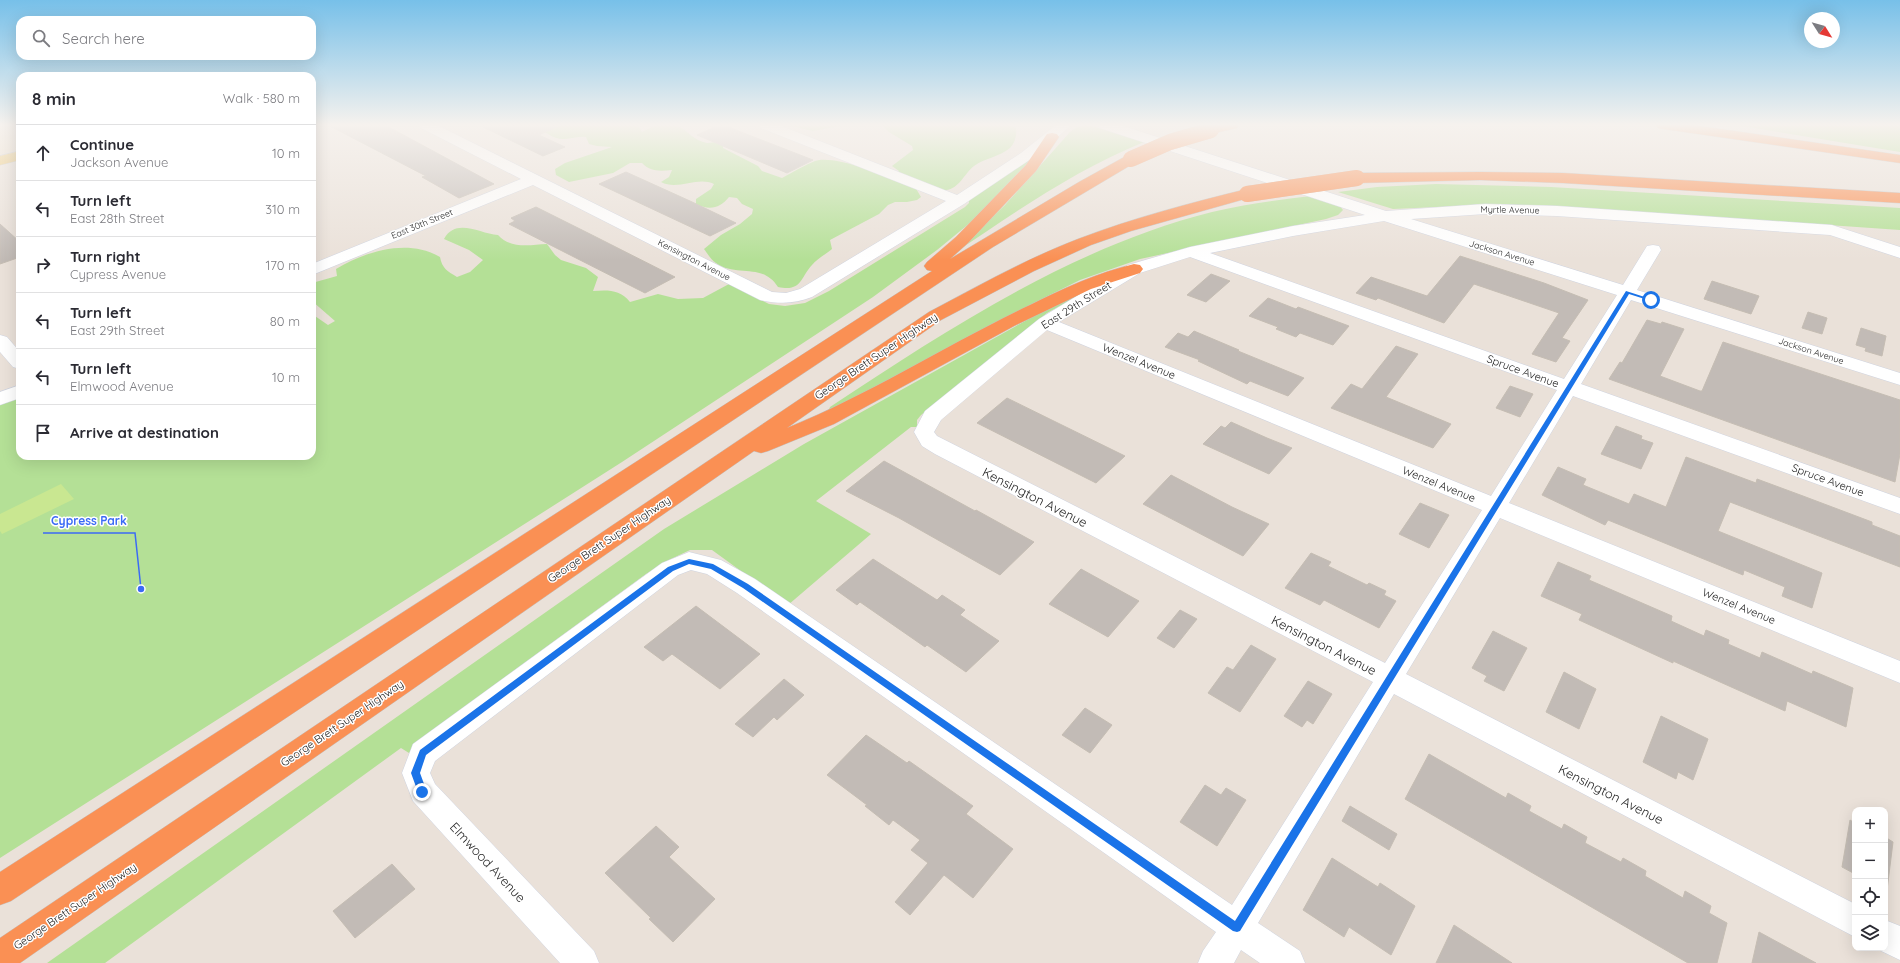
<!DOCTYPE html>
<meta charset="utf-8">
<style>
:root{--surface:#fff;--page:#f7f7f7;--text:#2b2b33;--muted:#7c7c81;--line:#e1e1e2}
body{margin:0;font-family:Quicksand,sans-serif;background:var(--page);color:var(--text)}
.controls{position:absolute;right:12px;bottom:12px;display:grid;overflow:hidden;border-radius:8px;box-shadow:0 4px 16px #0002}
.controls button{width:36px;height:36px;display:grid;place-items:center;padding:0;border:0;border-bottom:1px solid var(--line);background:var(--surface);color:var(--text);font:20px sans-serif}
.compass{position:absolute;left:1804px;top:12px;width:36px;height:36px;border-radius:50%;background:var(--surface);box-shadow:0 4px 16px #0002;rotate:127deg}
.stop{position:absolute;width:12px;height:12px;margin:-9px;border:3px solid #1a73e8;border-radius:50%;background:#fff}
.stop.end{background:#1a73e8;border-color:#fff;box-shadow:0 1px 4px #0008}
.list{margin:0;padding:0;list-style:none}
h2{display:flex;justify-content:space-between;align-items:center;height:52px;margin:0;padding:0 16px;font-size:17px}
h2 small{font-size:13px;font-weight:400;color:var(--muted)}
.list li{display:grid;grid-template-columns:26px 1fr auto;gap:12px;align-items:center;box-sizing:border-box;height:56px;padding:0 16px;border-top:1px solid var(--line)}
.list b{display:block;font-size:15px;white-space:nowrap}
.list p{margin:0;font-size:13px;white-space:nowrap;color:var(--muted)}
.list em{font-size:13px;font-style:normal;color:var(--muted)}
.icon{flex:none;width:22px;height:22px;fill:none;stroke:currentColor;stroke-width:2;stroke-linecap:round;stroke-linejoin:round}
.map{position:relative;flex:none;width:1900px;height:963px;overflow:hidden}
.search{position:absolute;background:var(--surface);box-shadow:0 4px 16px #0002;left:16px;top:16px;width:300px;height:44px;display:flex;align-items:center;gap:10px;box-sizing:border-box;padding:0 14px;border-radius:12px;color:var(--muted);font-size:15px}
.panel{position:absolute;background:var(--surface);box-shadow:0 4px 16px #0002;left:16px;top:72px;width:300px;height:388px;border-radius:12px}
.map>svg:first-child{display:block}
</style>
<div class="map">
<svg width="1900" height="963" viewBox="0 0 1900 963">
<rect width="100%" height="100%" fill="#eae1d9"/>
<!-- education -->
<polygon fill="#ebddc8" points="0,125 20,125 20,149 0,155"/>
<!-- green -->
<g fill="#b4e096">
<path d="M535 125H638L642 132 656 125H677C687 130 694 141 707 143 713 143 717 141 723 143V148L758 166 762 171 782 178C791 173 807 164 815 161 833 155 876 172 894 179L899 171 892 166 913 150 912 146 889 132 882 125H1010L1016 128C1017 135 1015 143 1010 148 999 157 985 158 974 166 964 174 959 189 946 190 939 191 923 188 915 187L921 197 917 200 907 202H895L888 205 879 214 830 240 832 249C826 254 817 259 812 265 800 278 802 292 778 287 762 262 737 278 716 263 711 260 707 253 704 249L721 235 740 224 752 214 753 209 742 204 737 198 729 197C720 208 710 211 696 204V199L711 189 714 184C697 176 678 191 661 182L669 177 672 170C660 171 650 172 642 163H630L613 173 569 182 556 175 555 169 565 163 612 147 597 146 589 144 586 137C578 136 572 139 564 139 552 139 544 131 535 125Z"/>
<polygon points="788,125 845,125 813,131"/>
<path d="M1085 125 1092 126 1144 142C1075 170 1014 213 953 254L1005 205 1070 132 1077 127Z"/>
<polygon points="1736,125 1900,125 1900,152"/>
<path d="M1031 157 1026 166 976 218 937 250 873 297 622 462 0 858V403L20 395V456H312V314L328 325 335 321 312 301V283L337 276 336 269C366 251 408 238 440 257 442 268 447 271 457 277L470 272 483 260 469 250 444 239C456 217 480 234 498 235 511 249 529 245 547 244L555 255 561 260 586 268 598 277 593 291C607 290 620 289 630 302L658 294 678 299 703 298 729 284 769 304 785 306 805 303 829 291 965 207 969 203V199Z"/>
<polygon points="1436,184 1551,187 1900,208 1900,230 1552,206 1482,205 1393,209 1338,192 1377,187"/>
<path d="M1311 196 1339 205 1343 210 1338 215 1326 219 1140 259 1080 280 996 322 827 414 830 407C948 329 1073 247 1212 212 1245 204 1277 200 1311 196Z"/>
<polygon points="1102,283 1047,313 921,415 917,420 917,427 911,427 816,501 871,534 788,605 712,550 690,550 671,559 646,574 426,735 409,753 401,748 105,963 47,963 664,529 804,444 1061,301"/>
</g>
<!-- pitch -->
<polygon fill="#c9e791" points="61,484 74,499 2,534 0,531 0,514"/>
<!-- building -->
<g fill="#c2bbb6" stroke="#c5bdb3">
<polygon points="328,125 385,125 494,184 459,198 422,177 426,176"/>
<polygon points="479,125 561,125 539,135 565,147 543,156"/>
<polygon points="719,125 723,125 813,160 787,173 697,135"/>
<polygon points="626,172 690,201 736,223 710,236 599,184"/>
<polygon points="536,207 594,236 675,277 645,293 509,224 515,221 511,218"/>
<polygon points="0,224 20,242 20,257 0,264"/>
<polygon points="1460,256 1544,283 1588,300 1562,338 1570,341 1556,362 1532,354 1559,313 1474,284 1444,323 1378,298 1376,300 1356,293 1371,277 1427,296"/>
<polygon points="1211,274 1230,281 1206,302 1187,295"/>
<polygon points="1712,281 1759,296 1751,314 1704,299"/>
<polygon points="1268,298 1296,309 1298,307 1349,326 1333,345 1300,333 1296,337 1276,329 1278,327 1249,316"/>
<polygon points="1808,312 1827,318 1822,334 1802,328"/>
<polygon points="1647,320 1661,324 1662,322 1684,329 1660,376 1700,391 1702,391 1723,342 1900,400 1900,454 1895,482 1609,379 1620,362 1622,363"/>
<polygon points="1861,328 1886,336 1882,356 1865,351 1866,348 1856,345"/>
<polygon points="1194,331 1239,350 1238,351 1304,378 1288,396 1250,381 1247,384 1198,361 1200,360 1165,347 1178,333 1188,337"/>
<polygon points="1396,346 1418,354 1386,397 1451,424 1433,448 1331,408 1351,384 1362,389"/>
<polygon points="1510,386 1533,394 1520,417 1496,408"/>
<polygon points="1007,398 1068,428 1125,456 1096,483 977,423"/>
<polygon points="1231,422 1267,438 1292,448 1269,474 1203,444 1221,426 1225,428"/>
<polygon points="1616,426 1642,436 1641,439 1653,443 1641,469 1601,454"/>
<polygon points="1686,457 1756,483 1757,479 1803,496 1872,522 1872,525 1900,536 1900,567 1730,502 1718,531 1822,573 1812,608 1782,596 1785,587 1744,570 1743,575 1608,520 1605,525 1542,495 1558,467 1586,479 1583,485 1629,504 1634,494 1666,507"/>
<polygon points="884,461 975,511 976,510 1034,542 1000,575 899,518 846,491"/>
<polygon points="1171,475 1232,507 1269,524 1243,556 1143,504"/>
<polygon points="1420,503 1449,515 1429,548 1399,534"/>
<polygon points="1311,553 1331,562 1328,566 1367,585 1369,583 1386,591 1384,595 1396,601 1379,628 1324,600 1320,605 1285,588"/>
<polygon points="873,559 937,600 942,595 965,610 960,615 999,641 966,672 927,645 925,647 860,602 857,605 836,590"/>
<polygon points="1558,562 1591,576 1589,580 1672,616 1671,621 1704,636 1706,630 1729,640 1728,644 1760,658 1762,652 1812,674 1813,671 1853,688 1846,727 1787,701 1785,711 1673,661 1673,663 1579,620 1582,614 1541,596"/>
<polygon points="1081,569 1139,601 1108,637 1049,604"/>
<polygon points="696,606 760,654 720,689 672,654 663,661 644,647"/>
<polygon points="1180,610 1197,619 1174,648 1157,638"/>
<polygon points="1493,631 1527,648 1504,691 1484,681 1487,676 1472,668"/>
<polygon points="1251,645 1276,659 1240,712 1208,693 1227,667 1233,670"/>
<polygon points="1564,672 1596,689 1579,729 1546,712"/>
<polygon points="784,679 804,695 777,720 774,717 753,737 735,724"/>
<polygon points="1308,681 1332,694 1313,724 1307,720 1302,727 1284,716"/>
<polygon points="1085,708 1112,725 1090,753 1062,735"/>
<polygon points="1661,716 1708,739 1693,780 1678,772 1676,779 1643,762"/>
<polygon points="866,735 907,763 909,761 973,806 966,814 1013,849 973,898 944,875 910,915 895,902 928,863 911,850 920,840 893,820 889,825 865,806 867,805 827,775"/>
<polygon points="1429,754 1506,798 1508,793 1531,806 1529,811 1562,829 1564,824 1587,837 1585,843 1621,862 1623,858 1646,871 1645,876 1683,898 1685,891 1711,906 1709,913 1727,923 1717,963 1688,963 1405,799"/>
<polygon points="1205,785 1221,795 1226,788 1246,800 1217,846 1180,822"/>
<polygon points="1350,806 1397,834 1389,850 1342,821"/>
<polygon points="1850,820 1855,823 1855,874 1842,867"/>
<polygon points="656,826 679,847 669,857 715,899 673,942 649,919 651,918 605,873"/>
<polygon points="1885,837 1893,842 1887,890 1885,889"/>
<polygon points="1332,858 1378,887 1380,883 1415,906 1391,955 1349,927 1344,937 1303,910"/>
<polygon points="392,864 415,889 355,938 333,911"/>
<polygon points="1454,925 1512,963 1436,963"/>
<polygon points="1759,932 1816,963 1752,963"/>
</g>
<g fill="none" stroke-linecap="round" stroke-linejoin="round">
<defs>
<g id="minor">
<path d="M419 125H437L772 292 786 293 800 289 946 201 761 128 759 125H779L957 195 1021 153 1056 125H1071L1041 152 964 204 812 297C794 304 779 304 760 300L533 185 312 275V264L521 179 421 128Z"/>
<path d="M1098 125H1120L1386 211 1485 204 1557 206 1832 225 1900 247V258L1830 235 1557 216 1485 214 1411 219 1623 285 1647 246 1653 245 1659 246 1661 250 1637 290 1900 373V385L1631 300 1581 384 1900 498V514L1573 396 1509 503 1900 661V683L1500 518 1406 674 1855 904V937L1394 694 1258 923 1300 951 1305 963H1260L1241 950 1234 963H1198L1203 951 1216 932 737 593 707 574 691 570 678 575 435 761 430 773 435 784 594 951 599 963H560L413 801 402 773 413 744 662 563 689 552 721 560 755 579 1232 905 1373 682 935 454 922 446 914 432 925 411 1039 319 1128 265 1190 247 1293 226 1365 215 1100 128ZM1384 221 1617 295 1564 379 1210 253 1293 236ZM1190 257 1557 390 1491 496 1059 322 1140 273ZM1047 330 1482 510 1385 663 937 436 934 432 941 420Z"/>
<polygon points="0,335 7,337 20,352 20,369 13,367 0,352"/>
<polygon points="20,385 20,398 0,405 0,392"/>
<polygon points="1885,920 1900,926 1900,960 1875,948 1885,948"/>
</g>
<polygon id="major" points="20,151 20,160 0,165 0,156"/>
<g id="highway">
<polygon points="1214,125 1239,125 1237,128 1211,134 1206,133 1204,130 1206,127"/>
<polygon points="1656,125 1693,125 1900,155 1900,163 1663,129 1658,128"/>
<polygon points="1052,133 1057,134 1059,137 1036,171 968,243 950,259 1079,182 1126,156 1136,156 1138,159 1136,162 993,247 11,901 0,905 0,872 932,271 927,270 924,266 927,262 956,237 1026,165 1047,134"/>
<polygon points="1480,172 1563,173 1900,193 1900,203 1563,183 1480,180 1357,183 1352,181 1349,178 1352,175 1357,173"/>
<path d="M1247 189 1252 191 1255 194 1252 197 1131 231 1091 245 1034 271 941 320 787 428C871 394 948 344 1030 305 1064 288 1097 273 1134 264L1140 265 1143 269 1140 273 1091 289 1014 326 834 424 768 451 761 453 754 451 20 963H0V938L929 312C978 286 1026 259 1078 239 1133 218 1190 203 1247 189Z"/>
</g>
</defs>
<!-- minor casing -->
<use href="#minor" stroke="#ced3e0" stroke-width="1"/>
<!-- major casing -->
<use href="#major" stroke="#c3c3c3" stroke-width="1"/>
<!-- highway casing -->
<use href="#highway" stroke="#c3c3c3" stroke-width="1"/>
<!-- minor -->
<use href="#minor" fill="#fff" fill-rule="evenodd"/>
<!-- major -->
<use href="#major" fill="#ecc05b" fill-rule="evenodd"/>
<!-- highway -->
<use href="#highway" fill="#fa9054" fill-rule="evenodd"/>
<defs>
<g id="highway-bridge">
<polyline points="1131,159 1170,142 1211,130"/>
<polyline points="1247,194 1357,178"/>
</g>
</defs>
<!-- highway-bridge casing -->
<use href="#highway-bridge" stroke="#c3c3c3" stroke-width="16" stroke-linecap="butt"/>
<!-- highway-bridge -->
<use href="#highway-bridge" stroke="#fa9054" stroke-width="16"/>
</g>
<!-- sky -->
<linearGradient id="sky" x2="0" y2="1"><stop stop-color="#77c0e9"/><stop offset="0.48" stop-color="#f6f2ee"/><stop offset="1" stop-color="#f6f2ee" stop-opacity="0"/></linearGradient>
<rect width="1900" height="260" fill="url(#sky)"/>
<!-- route -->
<polygon fill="#1a73e8" points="1626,291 1654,300 1651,301 1629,294 1240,931 1237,932 1233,931 743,588 711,569 689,564 673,571 426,755 420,773 427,792 422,796 419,795 411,773 420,750 668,567 689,559 713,564 748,584 1235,921"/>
<g text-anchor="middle" stroke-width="3" stroke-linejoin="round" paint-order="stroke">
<!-- far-street labels -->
<g font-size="9" fill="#272727" stroke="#fff">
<text transform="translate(1510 210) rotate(1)" y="3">Myrtle Avenue</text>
<text transform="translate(422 224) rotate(-22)" y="3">East 30th Street</text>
<text transform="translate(1502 253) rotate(17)" y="3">Jackson Avenue</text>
<text transform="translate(694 260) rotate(27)" y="3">Kensington Avenue</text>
<text transform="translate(1811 351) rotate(18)" y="3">Jackson Avenue</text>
</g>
<!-- street labels -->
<g font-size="11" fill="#272727" stroke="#fff">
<text transform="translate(1076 305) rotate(-32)" y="4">East 29th Street</text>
<text transform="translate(876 356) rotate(-34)" y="4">George Brett Super Highway</text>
<text transform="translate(1139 361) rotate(22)" y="4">Wenzel Avenue</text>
<text transform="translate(1523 371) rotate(20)" y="4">Spruce Avenue</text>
<text transform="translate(1828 480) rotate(20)" y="4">Spruce Avenue</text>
<text transform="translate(1439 484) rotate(22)" y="4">Wenzel Avenue</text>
<text transform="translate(609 539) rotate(-34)" y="4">George Brett Super Highway</text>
<text transform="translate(1739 606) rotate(22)" y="4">Wenzel Avenue</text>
<text transform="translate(342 723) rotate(-34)" y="4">George Brett Super Highway</text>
<text transform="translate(75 906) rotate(-34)" y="4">George Brett Super Highway</text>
</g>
<!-- near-street labels -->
<g font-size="13" fill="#272727" stroke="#fff">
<text transform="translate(1035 497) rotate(27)" y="5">Kensington Avenue</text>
<text transform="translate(1324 645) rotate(27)" y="5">Kensington Avenue</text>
<text transform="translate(1611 794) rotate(27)" y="5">Kensington Avenue</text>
<text transform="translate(488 862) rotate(47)" y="5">Elmwood Avenue</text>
</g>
</g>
<!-- callouts -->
<path fill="none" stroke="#3b6af5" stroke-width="1.5" d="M141 589L135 533H43"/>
<circle fill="#3b6af5" stroke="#fff" stroke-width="1.5" cx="141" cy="589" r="4"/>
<g font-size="12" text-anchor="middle" font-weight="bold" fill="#3b6af5" stroke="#fff" stroke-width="3" stroke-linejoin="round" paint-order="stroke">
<text x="89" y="525">Cypress Park</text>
</g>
</svg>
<div class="controls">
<button>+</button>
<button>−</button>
<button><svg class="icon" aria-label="locate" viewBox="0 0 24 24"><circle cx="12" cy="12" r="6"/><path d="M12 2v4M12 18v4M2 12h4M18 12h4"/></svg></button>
<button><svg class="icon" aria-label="layers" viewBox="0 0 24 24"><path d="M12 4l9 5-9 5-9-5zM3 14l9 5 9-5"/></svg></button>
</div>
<svg class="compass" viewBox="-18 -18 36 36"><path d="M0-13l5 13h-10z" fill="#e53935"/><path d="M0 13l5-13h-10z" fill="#7c7c81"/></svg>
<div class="stop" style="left:1651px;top:300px"></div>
<div class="stop end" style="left:422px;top:792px"></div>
<div class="search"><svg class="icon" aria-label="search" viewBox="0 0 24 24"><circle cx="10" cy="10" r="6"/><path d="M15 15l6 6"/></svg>Search here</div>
<section class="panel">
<h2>8 min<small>Walk · 580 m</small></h2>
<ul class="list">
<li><svg class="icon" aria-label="ahead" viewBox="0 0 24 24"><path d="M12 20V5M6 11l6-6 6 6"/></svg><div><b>Continue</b><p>Jackson Avenue</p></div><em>10 m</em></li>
<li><svg class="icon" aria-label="left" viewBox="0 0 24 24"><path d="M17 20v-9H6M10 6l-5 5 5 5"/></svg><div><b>Turn left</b><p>East 28th Street</p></div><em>310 m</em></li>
<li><svg class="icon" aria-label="right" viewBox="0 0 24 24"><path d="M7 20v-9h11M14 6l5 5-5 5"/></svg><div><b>Turn right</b><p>Cypress Avenue</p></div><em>170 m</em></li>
<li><svg class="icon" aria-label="left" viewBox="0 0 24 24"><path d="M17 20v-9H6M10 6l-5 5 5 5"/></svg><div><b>Turn left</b><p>East 29th Street</p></div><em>80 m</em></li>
<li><svg class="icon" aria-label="left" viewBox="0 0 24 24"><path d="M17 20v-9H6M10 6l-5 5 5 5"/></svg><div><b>Turn left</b><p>Elmwood Avenue</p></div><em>10 m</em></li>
<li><svg class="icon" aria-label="arrive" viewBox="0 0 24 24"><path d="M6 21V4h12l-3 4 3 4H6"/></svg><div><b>Arrive at destination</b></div></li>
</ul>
</section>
</div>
